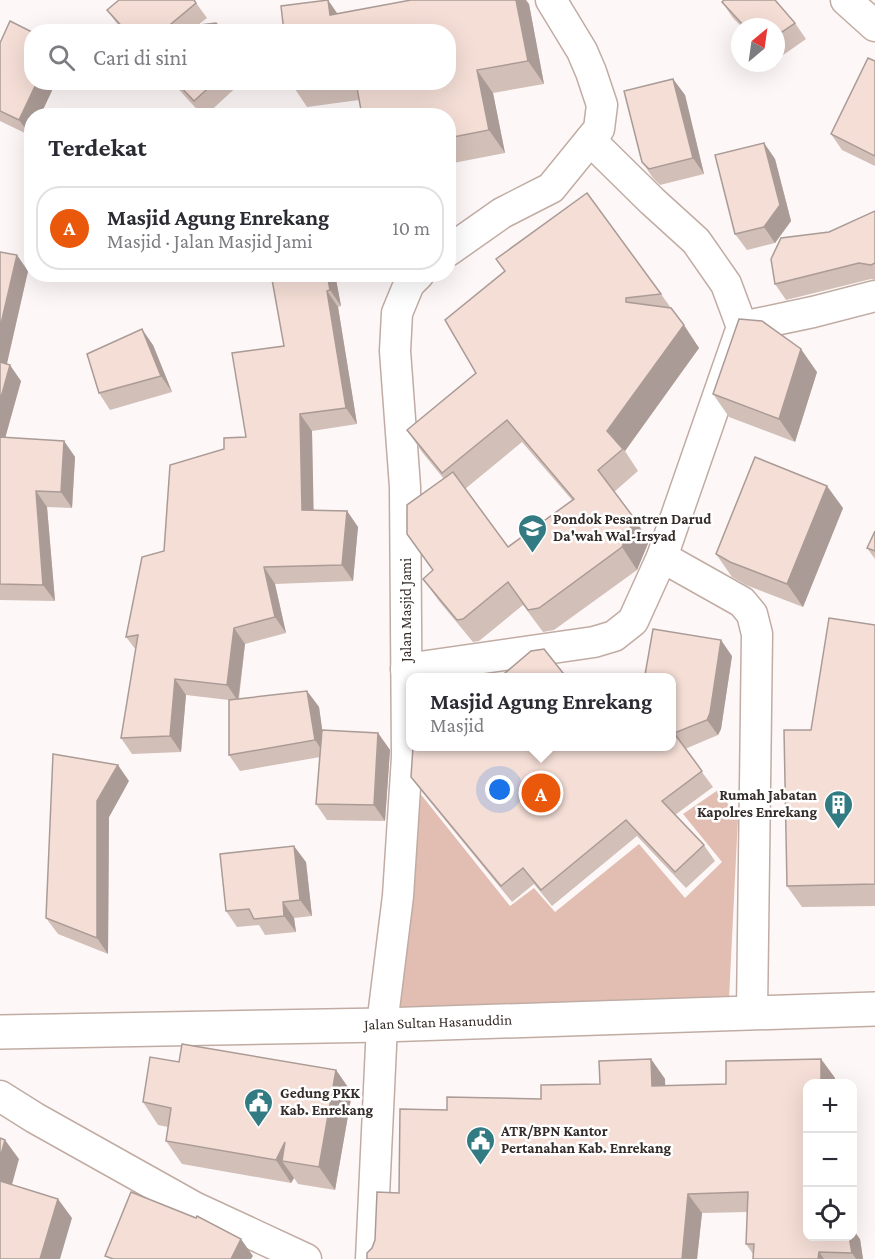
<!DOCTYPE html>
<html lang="id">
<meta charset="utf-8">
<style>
:root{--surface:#fff;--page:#f2f2f3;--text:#2b2b33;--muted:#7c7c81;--line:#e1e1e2;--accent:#ea580c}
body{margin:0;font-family:"Crimson Pro",serif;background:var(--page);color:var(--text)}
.controls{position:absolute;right:18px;bottom:18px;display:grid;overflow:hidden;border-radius:12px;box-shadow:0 6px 24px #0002}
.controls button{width:54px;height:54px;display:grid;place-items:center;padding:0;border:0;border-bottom:2px solid var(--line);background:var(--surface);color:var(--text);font:30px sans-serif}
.compass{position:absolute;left:731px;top:18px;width:54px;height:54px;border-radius:50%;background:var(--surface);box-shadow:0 6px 24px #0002;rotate:29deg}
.you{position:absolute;left:500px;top:790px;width:21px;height:21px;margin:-15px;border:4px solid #fff;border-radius:50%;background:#1a73e8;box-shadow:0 0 0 9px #1a73e833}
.badge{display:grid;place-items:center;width:39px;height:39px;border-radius:50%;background:var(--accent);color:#fff;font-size:20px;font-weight:700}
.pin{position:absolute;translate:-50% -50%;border:3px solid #fff;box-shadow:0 2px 6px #0006}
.popup{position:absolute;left:406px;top:673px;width:270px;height:78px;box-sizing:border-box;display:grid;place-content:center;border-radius:12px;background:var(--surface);filter:drop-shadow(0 2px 4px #0005);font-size:20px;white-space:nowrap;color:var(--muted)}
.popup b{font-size:22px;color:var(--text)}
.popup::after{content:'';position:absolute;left:50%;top:100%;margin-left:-12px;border:12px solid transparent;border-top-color:var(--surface)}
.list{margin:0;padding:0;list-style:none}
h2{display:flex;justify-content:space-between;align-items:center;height:78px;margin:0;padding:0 24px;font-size:26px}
h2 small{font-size:20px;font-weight:400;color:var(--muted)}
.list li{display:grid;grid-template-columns:39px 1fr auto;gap:18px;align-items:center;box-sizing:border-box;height:84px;margin:0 12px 12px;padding:0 12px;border:2px solid var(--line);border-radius:24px}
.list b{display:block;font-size:22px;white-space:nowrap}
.list p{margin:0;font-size:20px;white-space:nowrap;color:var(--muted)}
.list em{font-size:20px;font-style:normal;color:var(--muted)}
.icon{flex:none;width:33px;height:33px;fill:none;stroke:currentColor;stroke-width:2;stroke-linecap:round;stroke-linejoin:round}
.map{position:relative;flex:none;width:875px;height:1259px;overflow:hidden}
.search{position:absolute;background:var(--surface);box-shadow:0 6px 24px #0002;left:24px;top:24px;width:432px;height:66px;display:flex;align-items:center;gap:15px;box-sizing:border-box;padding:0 21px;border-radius:24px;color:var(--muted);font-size:22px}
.panel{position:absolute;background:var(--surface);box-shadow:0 6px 24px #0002;left:24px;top:108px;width:432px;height:174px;border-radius:24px}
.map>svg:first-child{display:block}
</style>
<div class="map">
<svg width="875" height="1259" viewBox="0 0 875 1259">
<rect width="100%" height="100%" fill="#fdf8f7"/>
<!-- green -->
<polygon fill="#e1beb1" points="415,787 510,906 534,888 555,912 639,844 685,898 722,862 683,814 718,790 738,818 729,999 389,1015"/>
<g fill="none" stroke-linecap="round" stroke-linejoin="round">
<defs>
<g id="minor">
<polyline points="846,0 875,26"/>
<polyline points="448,251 502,213 551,188 599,129 602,105 591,72 582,51 551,0"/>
<polyline points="742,327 813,312 875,296"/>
<polyline points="662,557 742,602 752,614 757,634 752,1012"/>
<polyline points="406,669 594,642 614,636 633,621 662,557 742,327 726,284 696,241 652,201 590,140"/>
<polyline points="0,1096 35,1118 194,1207 306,1259"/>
<polyline points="371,1259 382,1025 398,896 407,757 405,487 395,351 397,313 409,284 419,274"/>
</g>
<polyline id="trunk" points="0,1032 382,1025 875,1009"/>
</defs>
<!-- minor casing -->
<use href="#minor" stroke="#c1aca4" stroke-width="33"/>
<!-- trunk casing -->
<use href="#trunk" stroke="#c1aca4" stroke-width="36"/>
<!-- minor -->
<use href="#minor" stroke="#fff" stroke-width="30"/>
<!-- trunk -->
<use href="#trunk" stroke="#fff" stroke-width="33"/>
</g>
<!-- wall -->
<g fill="#d2bfb8" fill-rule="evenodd">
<polygon points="194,0 207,18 198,25 224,32 123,32 118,25 107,10"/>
<polygon points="722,2 795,23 806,39 776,60 776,27 742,27 733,18"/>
<polygon points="529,4 544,84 493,93 505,153 448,164 448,116 359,100 307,107 291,83 299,82 448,82"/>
<polygon points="0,43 56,82 40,116 32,116 32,134 31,136 0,121"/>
<polygon points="875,61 875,166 842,150 831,134"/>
<polygon points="673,79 685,95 704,174 660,185 653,178 642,162"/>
<polygon points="172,82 242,82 205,116 203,116"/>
<polygon points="764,143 775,159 791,221 775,243 747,250 735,234"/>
<polygon points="875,211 875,280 871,279 786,300 775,284 829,232"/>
<polygon points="0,252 28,271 7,364 21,381 5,438 64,441 75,457 72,508 47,507 55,601 0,600"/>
<polygon points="271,274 335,274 341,306 338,307 357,424 312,431 313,510 347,511 358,527 353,581 275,584 286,633 245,644 239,699 307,691 319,707 322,730 378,733 390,750 385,821 327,820 316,804 320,757 240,771 229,755 229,700 186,695 181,752 132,754 121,738 136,650 126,637 164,551 224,449 246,437 284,346"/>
<path d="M661 294 699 348 625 451 638 471 614 492 649 541 637 570 554 630 543 632 523 605 479 641 473 642 439 601 423 579 433 571 444 479 422 452 407 430 476 373 445 320ZM522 442 572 500 508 547 465 489Z"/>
<polygon points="153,345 172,392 110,410 99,393"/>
<polygon points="817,372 795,442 729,417 713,394"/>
<polygon points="843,508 803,607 746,585 732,577 716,554"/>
<polygon points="875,531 875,559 867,548"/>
<polygon points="875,625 875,906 802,907 787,886 811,730"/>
<polygon points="732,656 721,729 718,735 685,749 713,787 675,815 704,845 715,861 686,888 637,836 552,906 534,884 512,902 422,792 411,777 672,747 672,678"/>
<polygon points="129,781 109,817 108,954 58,934 46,918"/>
<polygon points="306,862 312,916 294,918 296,932 265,935 259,925 237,927 226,911"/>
<polygon points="651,1059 665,1079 665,1086 726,1084 821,1059 835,1078 835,1083 807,1083 807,1236 860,1239 863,1259 753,1259 753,1254 746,1244 748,1212 702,1213 697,1259 367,1259 399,1193 447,1110 541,1099 600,1084"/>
<polygon points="179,1062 336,1070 352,1093 335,1190 298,1184 294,1178 291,1183 182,1164 166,1141 168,1127 158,1125 143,1102"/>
</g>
<!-- shaded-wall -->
<g fill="#ab9b96">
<polygon points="328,0 344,23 330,15"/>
<polygon points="516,0 526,0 529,4 544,84 528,61"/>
<polygon points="477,70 493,93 505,153 489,130"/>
<polygon points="673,79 685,95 704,174 693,158"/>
<polygon points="37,82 56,82 40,116 32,116 32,134 31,136 19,120"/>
<polygon points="764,143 775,159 791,221 775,243 764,227"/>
<polygon points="17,255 28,271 4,376 0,371 0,328"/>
<polygon points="327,274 335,274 341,306 330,290"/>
<polygon points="327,291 338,307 357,424 346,408"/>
<polygon points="684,325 699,348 625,451 607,431"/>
<polygon points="142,329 153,345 172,392 161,376"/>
<polygon points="801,349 817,372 795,442 779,419"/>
<polygon points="10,365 21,381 1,453 0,451 0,401"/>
<polygon points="300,414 312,431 314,526 302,510"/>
<polygon points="64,441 75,457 72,508 61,492"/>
<polygon points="827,486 843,508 803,607 787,584"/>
<polygon points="36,491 47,507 55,601 43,585"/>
<polygon points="347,511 358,527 353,581 342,565"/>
<polygon points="634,518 649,541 637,570 622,547"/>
<polygon points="264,567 275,584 286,633 275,617"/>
<polygon points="234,628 245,644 238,701 227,685"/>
<polygon points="721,640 732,656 721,729 718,735 707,720"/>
<polygon points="175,679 186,695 181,752 170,736"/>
<polygon points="307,691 319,707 326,756 315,740"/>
<polygon points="378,733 390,750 385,821 374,805"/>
<polygon points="118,765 129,781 109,817 108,954 97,938 97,801"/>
<polygon points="294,846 306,862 312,916 300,900"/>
<polygon points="283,902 294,918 296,932 284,916"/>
<polygon points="651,1059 665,1079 666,1106 652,1086"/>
<polygon points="821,1059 835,1078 835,1083 821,1083"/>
<polygon points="336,1070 352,1093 335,1190 319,1167"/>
<polygon points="5,1140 19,1159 8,1199 0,1188 0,1158"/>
<polygon points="285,1142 282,1161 294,1178 291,1183 276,1160"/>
<polygon points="688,1194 702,1213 697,1259 682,1259"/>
<polygon points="58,1199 72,1218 60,1259 40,1259"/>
<polygon points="852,1228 860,1239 863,1259 856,1259 852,1253 849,1236 852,1236"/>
<polygon points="241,1239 253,1256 251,1259 231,1259"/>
<polygon points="819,1252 824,1259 818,1259"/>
</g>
<!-- building -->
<g fill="#f4ded6" stroke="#ab9b96" stroke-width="1.5">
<polygon points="119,0 194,0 196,3 165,29 216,23 224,32 127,32 107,10"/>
<polygon points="328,0 330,15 411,0 516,0 528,61 477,70 489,130 448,138 448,116 362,116 356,82 448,82 448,32 284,32 281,6"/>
<polygon points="724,0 775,0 795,23 776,36 776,27 745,27 722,2"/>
<polygon points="10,21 32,32 32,82 37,82 19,120 0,111 0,43"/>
<polygon points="868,58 875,61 875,156 831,134"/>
<polygon points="673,79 693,158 649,169 642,162 624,91"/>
<polygon points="176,82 215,82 194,101"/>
<polygon points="764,143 780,205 764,227 735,234 715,155"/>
<polygon points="587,193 661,294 626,298 626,302 671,308 684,325 607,431 623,449 598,470 634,518 622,547 539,608 528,610 508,582 463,619 457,620 423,579 433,570 407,534 407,505 453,472 508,547 574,499 507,420 442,473 407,430 476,373 445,320 505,271 496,259"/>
<polygon points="875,211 875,263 871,265 859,263 775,284 771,259 781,238 829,232"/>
<polygon points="0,252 17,255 0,328"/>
<polygon points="271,274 327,274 330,290 327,291 346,408 300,414 302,510 347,511 342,565 264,567 275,617 234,628 227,685 175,679 170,736 121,738 138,635 126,637 142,557 164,551 170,465 224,449 224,438 246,437 232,353 284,346"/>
<polygon points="739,319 762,321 801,349 779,419 713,394"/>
<polygon points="142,329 161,376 99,393 87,354"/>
<polygon points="0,362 10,365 0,401"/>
<polygon points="0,437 64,441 61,492 36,491 43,585 0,584"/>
<polygon points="755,457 827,486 787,584 730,562 716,554"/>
<polygon points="875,531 875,551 867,548"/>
<polygon points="829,618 875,625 875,884 787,886 784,730 811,730"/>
<polygon points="653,629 721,640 710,713 707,720 674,733 702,771 662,801 704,845 675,872 626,820 541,890 523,868 501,886 411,777 413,747 672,747 672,678 642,678 645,675"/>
<polygon points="544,649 567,678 499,678 531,651"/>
<polygon points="307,691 315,740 229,755 229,700"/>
<polygon points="322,730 378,733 374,805 316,804"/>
<polygon points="53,754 118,765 97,801 97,938 46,918"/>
<polygon points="294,846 300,900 283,902 284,916 254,919 249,909 226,911 220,854"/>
<polygon points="182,1044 336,1070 319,1167 282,1161 285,1142 276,1160 166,1141 171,1108 143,1102 150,1057 179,1062"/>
<polygon points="651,1059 652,1086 726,1084 726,1061 821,1059 821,1083 807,1083 807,1236 849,1236 852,1253 819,1252 818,1259 753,1259 754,1244 746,1244 748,1192 688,1194 682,1259 367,1259 367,1253 372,1248 375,1240 377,1192 399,1193 400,1109 447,1110 447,1097 541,1099 541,1085 600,1084 599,1061"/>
<polygon points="0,1138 5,1140 0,1158"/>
<polygon points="0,1181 58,1199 40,1259 0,1259"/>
<polygon points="131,1192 196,1218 197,1216 241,1239 231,1259 113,1259 105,1256"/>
</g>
<!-- icons -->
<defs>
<symbol id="school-pin" viewBox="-11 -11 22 30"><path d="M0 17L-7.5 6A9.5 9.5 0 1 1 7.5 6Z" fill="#337b83" stroke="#fff"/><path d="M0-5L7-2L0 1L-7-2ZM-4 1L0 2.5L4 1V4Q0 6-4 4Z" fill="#fff"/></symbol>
<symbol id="building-pin" viewBox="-11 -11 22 30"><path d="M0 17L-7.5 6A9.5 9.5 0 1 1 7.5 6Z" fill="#337b83" stroke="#fff"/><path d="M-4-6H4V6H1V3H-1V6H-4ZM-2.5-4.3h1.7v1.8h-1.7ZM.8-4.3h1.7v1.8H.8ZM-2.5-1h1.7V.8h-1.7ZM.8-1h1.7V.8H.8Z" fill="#fff"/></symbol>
<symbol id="civic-pin" viewBox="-11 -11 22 30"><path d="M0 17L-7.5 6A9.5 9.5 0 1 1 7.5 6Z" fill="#337b83" stroke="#fff"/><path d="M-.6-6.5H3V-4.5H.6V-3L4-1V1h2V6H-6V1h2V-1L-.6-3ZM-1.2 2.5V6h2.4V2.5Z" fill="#fff"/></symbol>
</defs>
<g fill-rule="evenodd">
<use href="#school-pin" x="516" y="512" width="33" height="45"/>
<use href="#building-pin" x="822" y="788" width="33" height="45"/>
<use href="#civic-pin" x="242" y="1086" width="33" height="45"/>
<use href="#civic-pin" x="464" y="1124" width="33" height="45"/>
</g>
<g text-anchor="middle" stroke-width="5" stroke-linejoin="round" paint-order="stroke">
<!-- poi labels -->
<g font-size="15" font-weight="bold" fill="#342c29" stroke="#fff" text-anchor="start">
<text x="553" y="524">Pondok Pesantren Darud<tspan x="553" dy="17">Da'wah Wal-Irsyad</tspan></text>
<text x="817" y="800" text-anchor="end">Rumah Jabatan<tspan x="817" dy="17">Kapolres Enrekang</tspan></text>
<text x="280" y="1098">Gedung PKK<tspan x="280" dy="17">Kab. Enrekang</tspan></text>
<text x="501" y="1136">ATR/BPN Kantor<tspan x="501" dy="17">Pertanahan Kab. Enrekang</tspan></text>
</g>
<!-- street labels -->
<g font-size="15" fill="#342c29" stroke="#fff">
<text transform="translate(406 610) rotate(-90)" y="5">Jalan Masjid Jami</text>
<text transform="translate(438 1022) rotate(-2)" y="5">Jalan Sultan Hasanuddin</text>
</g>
</g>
</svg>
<div class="controls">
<button>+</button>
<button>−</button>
<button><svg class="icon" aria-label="locate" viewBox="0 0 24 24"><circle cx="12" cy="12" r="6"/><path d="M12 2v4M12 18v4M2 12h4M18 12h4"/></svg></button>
</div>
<svg class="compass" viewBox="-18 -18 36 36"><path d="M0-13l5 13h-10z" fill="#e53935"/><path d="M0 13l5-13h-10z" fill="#7c7c81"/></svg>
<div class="you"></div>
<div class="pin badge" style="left:541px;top:793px">A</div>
<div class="popup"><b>Masjid Agung Enrekang</b>Masjid</div>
<div class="search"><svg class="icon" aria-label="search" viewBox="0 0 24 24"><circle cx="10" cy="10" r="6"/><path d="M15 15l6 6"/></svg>Cari di sini</div>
<section class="panel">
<h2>Terdekat<small></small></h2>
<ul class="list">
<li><span class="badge">A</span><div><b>Masjid Agung Enrekang</b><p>Masjid · Jalan Masjid Jami</p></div><em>10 m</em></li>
</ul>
</section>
</div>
